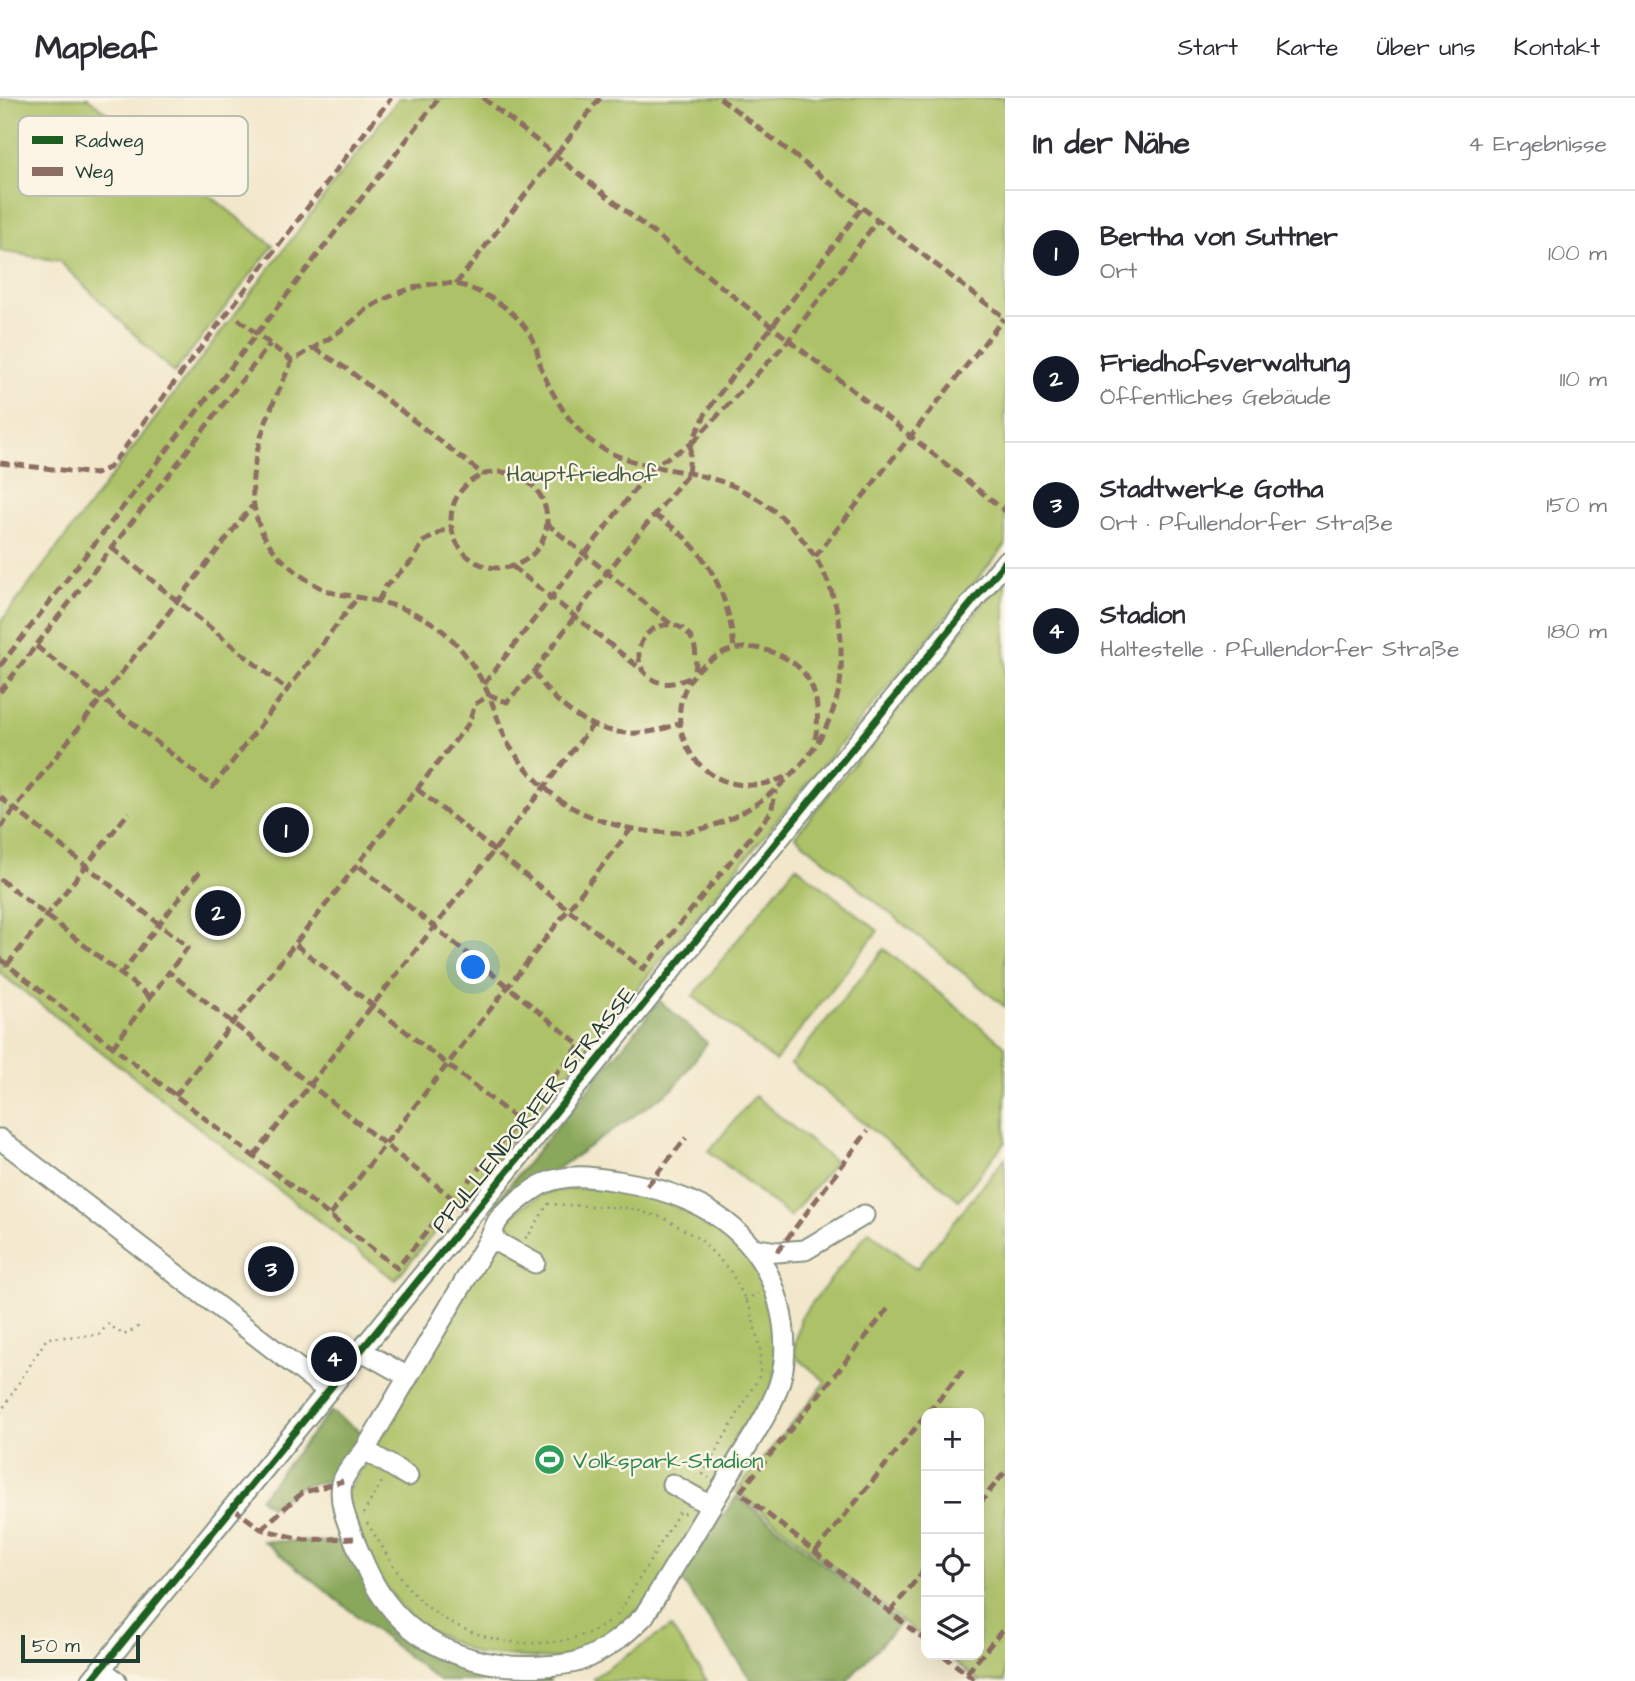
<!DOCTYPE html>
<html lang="de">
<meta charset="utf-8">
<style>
:root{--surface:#fff;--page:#f2f2f3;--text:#2b2b33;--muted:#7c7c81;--line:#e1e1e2;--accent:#111827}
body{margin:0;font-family:"Architects Daughter",sans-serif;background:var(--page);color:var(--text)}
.controls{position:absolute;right:21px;bottom:21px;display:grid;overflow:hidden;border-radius:14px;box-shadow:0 7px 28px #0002}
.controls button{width:63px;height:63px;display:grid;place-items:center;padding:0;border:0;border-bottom:2px solid var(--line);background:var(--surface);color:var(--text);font:35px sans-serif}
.scale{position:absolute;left:21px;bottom:18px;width:119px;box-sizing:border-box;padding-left:7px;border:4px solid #1f3d34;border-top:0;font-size:19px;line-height:24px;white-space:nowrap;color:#1f3d34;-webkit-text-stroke:5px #fcf5e5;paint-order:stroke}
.you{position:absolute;left:474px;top:870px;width:24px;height:24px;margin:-18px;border:5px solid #fff;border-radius:50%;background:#1a73e8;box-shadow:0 0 0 10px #1a73e833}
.badge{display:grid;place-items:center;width:46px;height:46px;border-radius:50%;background:var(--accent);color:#fff;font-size:23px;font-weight:700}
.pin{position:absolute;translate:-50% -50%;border:4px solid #fff;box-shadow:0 2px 7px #0006}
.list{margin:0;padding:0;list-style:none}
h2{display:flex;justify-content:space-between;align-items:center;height:91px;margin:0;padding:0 28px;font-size:30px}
h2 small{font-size:23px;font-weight:400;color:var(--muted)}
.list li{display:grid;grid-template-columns:46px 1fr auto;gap:21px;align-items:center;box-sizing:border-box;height:126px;padding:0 28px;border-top:2px solid var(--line)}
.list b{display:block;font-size:26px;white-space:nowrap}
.list p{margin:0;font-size:23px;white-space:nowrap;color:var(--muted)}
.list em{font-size:23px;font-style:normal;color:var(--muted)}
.icon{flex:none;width:38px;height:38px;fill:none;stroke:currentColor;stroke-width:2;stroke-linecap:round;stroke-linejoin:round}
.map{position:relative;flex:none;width:1005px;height:1583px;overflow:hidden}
header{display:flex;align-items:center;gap:42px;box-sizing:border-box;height:98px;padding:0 35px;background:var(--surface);border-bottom:2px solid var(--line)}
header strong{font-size:33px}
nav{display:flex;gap:38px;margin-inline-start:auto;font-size:24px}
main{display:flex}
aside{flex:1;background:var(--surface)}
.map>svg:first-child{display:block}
</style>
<header>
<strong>Mapleaf</strong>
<nav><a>Start</a><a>Karte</a><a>Über uns</a><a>Kontakt</a></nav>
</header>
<main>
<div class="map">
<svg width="1005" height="1583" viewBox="0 0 1005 1583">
<rect width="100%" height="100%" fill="#fcf5e5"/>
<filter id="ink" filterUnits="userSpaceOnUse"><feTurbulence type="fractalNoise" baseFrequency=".0143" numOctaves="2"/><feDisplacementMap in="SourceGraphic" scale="14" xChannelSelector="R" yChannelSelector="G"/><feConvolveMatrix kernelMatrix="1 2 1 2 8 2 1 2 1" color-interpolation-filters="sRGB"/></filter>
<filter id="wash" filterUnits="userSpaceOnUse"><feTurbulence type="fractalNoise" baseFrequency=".00686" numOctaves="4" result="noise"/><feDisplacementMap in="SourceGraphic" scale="28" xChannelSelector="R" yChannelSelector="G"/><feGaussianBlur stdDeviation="1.57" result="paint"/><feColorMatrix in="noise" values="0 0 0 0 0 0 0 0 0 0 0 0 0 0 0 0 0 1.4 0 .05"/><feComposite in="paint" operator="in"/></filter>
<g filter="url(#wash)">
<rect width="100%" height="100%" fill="#f2e7cb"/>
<!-- green -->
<g fill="#adc267" stroke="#66804e" stroke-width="2">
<polygon points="0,0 88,0 273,148 174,275 59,163 0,153"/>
<polygon points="399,0 1005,0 1005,448 395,1182 0,875 0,525"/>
<polygon points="1005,479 1005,909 795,738"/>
<polygon points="796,768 878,833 775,963 693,898"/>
<polygon points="884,851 1005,948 1005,1044 959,1102 791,966"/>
<polygon points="755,998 835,1064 790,1119 709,1053"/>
<polygon points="1005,1060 1005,1583 979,1583 946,1557 979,1557 979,1315 926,1315 926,1542 736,1393 826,1284 793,1256 801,1219 869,1133 916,1171"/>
<path d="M588 1090 646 1094 714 1124 743 1153 761 1178 770 1200 780 1244 770 1300 651 1501 590 1553 551 1561 477 1556 416 1526 376 1478 345 1398 507 1121C539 1095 547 1091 588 1090Z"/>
<polygon points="671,1529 707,1583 595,1583 593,1580"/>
</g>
<!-- forest -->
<g fill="#8aa85c" stroke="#547248" stroke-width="2">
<polygon points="660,903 707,945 674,990 499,1111 493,1107"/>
<polygon points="330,1313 364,1336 332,1382 301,1388 271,1409 260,1400"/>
<polygon points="737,1398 900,1525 847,1583 752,1583 680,1480"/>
<polygon points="263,1443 347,1444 375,1500 480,1571 546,1577 550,1583 439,1583"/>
</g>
</g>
<g filter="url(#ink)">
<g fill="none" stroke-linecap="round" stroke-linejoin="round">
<defs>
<g id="minor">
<polyline points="0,1041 328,1293"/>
<polyline points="752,1150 777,1154 805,1152 864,1117"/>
<polyline points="362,1253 408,1279 365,1352 408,1378"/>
<polyline points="408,1279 490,1140 535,1165"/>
<path d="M365 1352C358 1361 347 1372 343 1382 336 1402 350 1431 357 1449 365 1468 374 1489 387 1505 423 1553 485 1572 543 1568 554 1567 568 1567 579 1563 605 1553 624 1538 644 1518 674 1469 705 1419 734 1369 753 1337 780 1302 784 1264 788 1226 776 1180 752 1150 719 1108 668 1091 618 1083 593 1079 569 1075 545 1085 533 1090 507 1111 499 1121 495 1126 493 1134 490 1140"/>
<polyline points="672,1386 711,1408"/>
<polyline points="101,1571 116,1583"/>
<polyline points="91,1583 1005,464"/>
</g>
</defs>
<!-- minor casing -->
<use href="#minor" stroke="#889280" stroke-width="23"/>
<!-- path -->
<g stroke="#889280" stroke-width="2.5" stroke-dasharray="2 5" stroke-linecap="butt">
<polyline points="525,1139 527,1140 548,1106 629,1110 664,1120 701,1142 731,1174 750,1210 760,1251 760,1277 703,1376 709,1380"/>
<polyline points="745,1202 758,1195"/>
<polyline points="0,1315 47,1240 99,1237 108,1226 124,1237 143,1226"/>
<polyline points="363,1416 383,1382"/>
<path d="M367 1425C381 1446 393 1469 408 1489 452 1545 549 1564 609 1524"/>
<polyline points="617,1518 680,1413 686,1416"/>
</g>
<!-- minor -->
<use href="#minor" stroke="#fff" stroke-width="19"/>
<!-- quiet -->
<g stroke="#8d6e63" stroke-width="5" stroke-dasharray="10 5" stroke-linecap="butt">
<polyline points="483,0 1005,413"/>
<polyline points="720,0 1005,220"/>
<polyline points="456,186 600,0"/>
<path d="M238 221 292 263C310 252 328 242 344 230 354 223 362 214 372 208 395 194 429 182 456 186 467 188 479 194 489 199 509 210 528 227 536 249 539 258 539 267 543 275 554 299 567 322 587 340 627 373 682 368 728 386 794 411 842 480 841 550 841 561 842 574 840 585 835 617 819 648 797 671 770 700 732 726 692 733 650 740 584 724 551 695 535 682 522 666 510 649 501 634 497 616 490 600 481 578 464 551 445 535 421 513 388 505 357 499 348 497 339 497 331 494 317 489 304 480 293 471 221 415 261 330 292 263"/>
<polyline points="314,250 347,271 484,377"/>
<polyline points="0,365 96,376 110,369 391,0"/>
<circle cx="499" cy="422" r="48"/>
<path d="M654 417C705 446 729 494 734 551"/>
<polyline points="546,425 672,527"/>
<polyline points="112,450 286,591"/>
<polyline points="815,459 1004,220"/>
<polyline points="512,468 642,572"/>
<polyline points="378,503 386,488 413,462 423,444 452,428"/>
<polyline points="36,548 213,689 358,499"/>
<polyline points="0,568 439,0"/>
<path d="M534 574C567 625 620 651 679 625"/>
<path d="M689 580C674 586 661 589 648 578 642 573 639 566 639 558 636 520 705 508 695 573"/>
<polyline points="484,586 653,368 691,346 706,315 735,274 771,230 861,111"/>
<polyline points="0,594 270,246"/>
<path d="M785 679C692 720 637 596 721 556 745 544 770 550 792 564 817 581 821 614 815 641"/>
<polyline points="417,691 643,871 771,714 776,692"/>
<polyline points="0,699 188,849 169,874"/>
<polyline points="0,730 252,408"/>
<polyline points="0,781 150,899"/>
<polyline points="296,847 519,1023"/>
<polyline points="0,861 397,1170 580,947 358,767"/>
<polyline points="7,867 129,714"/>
<polyline points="120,877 201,772"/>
<polyline points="112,950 169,874 471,1115"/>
<polyline points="175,998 469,625 475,606 490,597 507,604 534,574 608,473 688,376 691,346 788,243 877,123"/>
<polyline points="254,1058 592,628"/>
<polyline points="647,1088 686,1040"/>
<polyline points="330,1117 631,731"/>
<polyline points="777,1154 868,1033"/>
<polyline points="888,1211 740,1394 926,1543"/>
<polyline points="928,1315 963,1272"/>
<polyline points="979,1406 1005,1374"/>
<polyline points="233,1410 261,1431 305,1442 354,1440"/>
<polyline points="261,1431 302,1395 343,1383"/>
<polyline points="815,1454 926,1317"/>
<polyline points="890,1514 926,1470"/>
<polyline points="943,1557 976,1583"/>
<polyline points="967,1575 1005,1529"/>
</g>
<defs>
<polyline id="cycleway" points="91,1583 1005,464"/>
</defs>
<!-- cycleway casing -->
<use href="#cycleway" stroke="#fcf5e5" stroke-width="11"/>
<!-- cycleway -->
<use href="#cycleway" stroke="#1b5e20" stroke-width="7"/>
</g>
</g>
<!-- icons -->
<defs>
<symbol id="stadium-disc" viewBox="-11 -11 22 22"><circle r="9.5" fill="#2e9e5b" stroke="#fcf5e5"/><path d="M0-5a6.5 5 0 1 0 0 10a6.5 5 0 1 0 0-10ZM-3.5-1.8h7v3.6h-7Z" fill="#fff"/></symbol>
</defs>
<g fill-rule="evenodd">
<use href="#stadium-disc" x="532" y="1344" width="35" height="35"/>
</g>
<g text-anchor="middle" stroke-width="5" stroke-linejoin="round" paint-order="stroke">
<!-- park labels -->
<g font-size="23" fill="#425e41" stroke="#fcf5e5">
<text x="582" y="383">Hauptfriedhof</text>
</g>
<!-- street labels -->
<g font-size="23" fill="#1f3d34" stroke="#fcf5e5">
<text transform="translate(533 1011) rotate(-51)" y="8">PFULLENDORFER STRASSE</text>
</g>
<!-- leisure labels -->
<g font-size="23" fill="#27864d" stroke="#fcf5e5" text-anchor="start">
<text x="573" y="1370">Volkspark-Stadion</text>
</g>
</g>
<!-- legend -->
<rect x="18" y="18" width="230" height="80" rx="10" fill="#fcf5e5" stroke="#babeb0" stroke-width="2"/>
<rect x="32" y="38" width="31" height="8" fill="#1b5e20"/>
<rect x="32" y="69" width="31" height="9" fill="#8d6e63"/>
<g font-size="19" fill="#1f3d34">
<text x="75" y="49">Radweg</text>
<text x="75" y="80">Weg</text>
</g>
</svg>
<div class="controls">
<button>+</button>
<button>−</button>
<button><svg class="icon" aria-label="locate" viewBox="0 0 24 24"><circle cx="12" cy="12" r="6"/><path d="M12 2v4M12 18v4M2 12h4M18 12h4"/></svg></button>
<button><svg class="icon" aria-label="layers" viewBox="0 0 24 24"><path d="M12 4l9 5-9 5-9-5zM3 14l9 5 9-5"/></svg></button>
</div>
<div class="scale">50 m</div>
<div class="you"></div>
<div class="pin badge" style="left:286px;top:732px">1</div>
<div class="pin badge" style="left:218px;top:815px">2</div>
<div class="pin badge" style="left:271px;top:1171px">3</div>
<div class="pin badge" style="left:334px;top:1261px">4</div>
</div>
<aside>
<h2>In der Nähe<small>4 Ergebnisse</small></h2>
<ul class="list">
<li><span class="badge">1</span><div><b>Bertha von Suttner</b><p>Ort</p></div><em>100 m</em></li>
<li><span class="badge">2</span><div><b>Friedhofsverwaltung</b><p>Öffentliches Gebäude</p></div><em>110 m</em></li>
<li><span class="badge">3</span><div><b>Stadtwerke Gotha</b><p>Ort · Pfullendorfer Straße</p></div><em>150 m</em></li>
<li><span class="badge">4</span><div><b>Stadion</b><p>Haltestelle · Pfullendorfer Straße</p></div><em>180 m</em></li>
</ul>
</aside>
</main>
